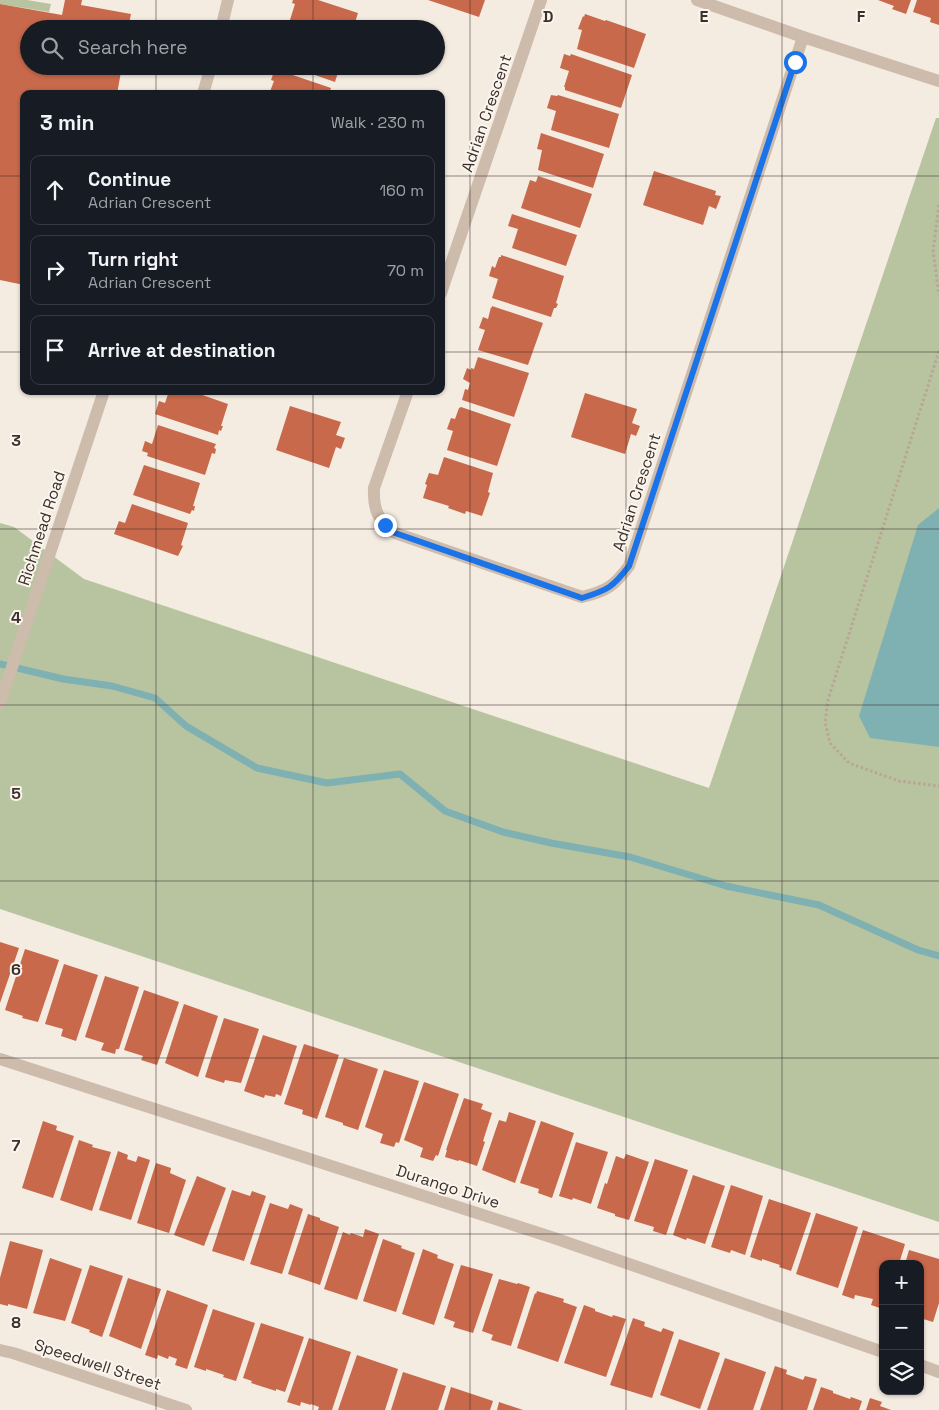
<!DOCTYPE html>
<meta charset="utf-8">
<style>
:root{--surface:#171b24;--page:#20242c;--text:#f1f3f6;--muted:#9ea1a6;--line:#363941}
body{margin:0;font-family:"Space Grotesk",sans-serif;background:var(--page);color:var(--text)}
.controls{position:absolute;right:15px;bottom:15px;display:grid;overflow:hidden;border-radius:10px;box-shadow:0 1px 4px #0004}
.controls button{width:45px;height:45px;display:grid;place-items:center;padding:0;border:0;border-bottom:1px solid var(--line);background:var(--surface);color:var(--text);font:25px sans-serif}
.stop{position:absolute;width:15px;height:15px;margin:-11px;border:4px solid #1a73e8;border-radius:50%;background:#fff}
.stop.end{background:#1a73e8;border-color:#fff;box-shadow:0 1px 5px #0008}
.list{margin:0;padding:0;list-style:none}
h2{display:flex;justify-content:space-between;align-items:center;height:65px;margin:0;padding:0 20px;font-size:21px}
h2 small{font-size:16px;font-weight:400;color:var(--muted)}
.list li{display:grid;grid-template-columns:32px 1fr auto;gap:15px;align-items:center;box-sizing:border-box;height:70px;margin:0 10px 10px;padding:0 10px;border:1px solid var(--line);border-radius:10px}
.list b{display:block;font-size:19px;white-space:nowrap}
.list p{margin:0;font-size:16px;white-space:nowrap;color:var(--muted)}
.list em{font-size:16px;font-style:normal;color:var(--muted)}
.icon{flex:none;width:28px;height:28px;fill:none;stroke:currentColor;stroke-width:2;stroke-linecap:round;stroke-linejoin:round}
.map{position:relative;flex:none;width:939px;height:1410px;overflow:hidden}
.search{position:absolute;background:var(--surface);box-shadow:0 1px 4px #0004;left:20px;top:20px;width:425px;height:55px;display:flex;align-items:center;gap:12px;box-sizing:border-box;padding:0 18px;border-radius:28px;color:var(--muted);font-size:19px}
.panel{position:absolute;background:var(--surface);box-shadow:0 1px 4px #0004;left:20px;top:90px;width:425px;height:305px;border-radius:10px}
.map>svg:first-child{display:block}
</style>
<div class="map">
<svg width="939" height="1410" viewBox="0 0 939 1410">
<rect width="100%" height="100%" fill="#f4ebe1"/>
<!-- green -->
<g fill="#b8c4a0">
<polygon points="0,0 27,0 51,4 49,12 0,4"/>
<polygon points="936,118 939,118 939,1222 0,909 0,523 14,527 84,579 709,788"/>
</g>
<!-- water -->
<polygon fill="#7fb0b2" points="939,508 939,747 870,738 859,716 918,525"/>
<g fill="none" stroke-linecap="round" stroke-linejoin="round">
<!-- stream -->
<polyline stroke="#7fb0b2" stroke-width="7" points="0,664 63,679 112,686 155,698 186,726 257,768 327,783 400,774 445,811 503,832 551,843 630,857 726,886 819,905 918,950 939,956"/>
</g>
<!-- building -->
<g fill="#c8694b">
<polygon points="65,0 82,0 81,5 131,14 128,29 29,29 29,66 122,66 117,94 24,94 24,285 0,280 0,4 62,15"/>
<polygon points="293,0 318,0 358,13 353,29 308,29 289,23 295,4 292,3"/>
<polygon points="428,0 485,0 479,17"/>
<polygon points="878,0 911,0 906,14 892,9 894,6"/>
<polygon points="917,0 939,0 939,25 930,22 931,18 913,12"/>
<polygon points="585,14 605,21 606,20 646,34 634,68 577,49 582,30 578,29 583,16 584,17"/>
<polygon points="564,54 570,56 571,54 632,75 621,108 565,90 565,87 564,87 569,71 560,68"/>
<polygon points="289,66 340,66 335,82"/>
<polygon points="275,69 331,88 329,94 269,94 274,81 271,80"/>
<polygon points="551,95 557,96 558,95 619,114 609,148 551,130 556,111 547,108"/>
<polygon points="541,133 604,154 593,188 538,170 542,150 537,149"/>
<polygon points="654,171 716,191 715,195 721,196 716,209 709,206 703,225 643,205"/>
<polygon points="538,176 592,194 580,228 521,208 530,180 536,182"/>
<polygon points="512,214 577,235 566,266 512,248 518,229 508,226"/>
<polygon points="501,255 564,276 556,303 558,304 556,308 554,308 551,317 492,298 498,279 489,276 492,266 495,268 499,257 501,257"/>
<polygon points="492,306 543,323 528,365 478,350 485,330 479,328 483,317 488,319 491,307 492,308"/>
<polygon points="478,357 529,373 514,417 462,400 465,389 468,390 470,383 463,379 467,368 471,370 471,368 474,369"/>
<polygon points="169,391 191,391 228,404 221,426 223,426 221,431 219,430 218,435 155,414 159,401 165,403"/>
<polygon points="585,393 637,409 632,423 640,426 636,436 631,434 625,454 571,437"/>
<polygon points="290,406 341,422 336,435 345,438 341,449 336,447 329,468 276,450"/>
<polygon points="461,407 511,424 497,466 447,450 453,431 447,429 451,418 455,419 459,408"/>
<polygon points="158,425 216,444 214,448 216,449 215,454 212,453 205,475 147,456 148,453 142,451 145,441 152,444"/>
<polygon points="444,457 493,473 488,492 490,493 482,516 466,511 465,514 448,508 449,506 423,498 427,485 425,484 429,473 438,475"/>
<polygon points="144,465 200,483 193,506 195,506 194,511 192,510 190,514 133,495"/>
<polygon points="132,504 188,523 181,545 183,546 178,556 114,534 119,521 125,523"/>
<polygon points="0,942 19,948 0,1003"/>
<polygon points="25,949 59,960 38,1022 22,1018 23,1016 5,1010"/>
<polygon points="64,964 98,975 76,1041 61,1036 63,1029 45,1024"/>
<polygon points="105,976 139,987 119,1049 116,1049 115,1054 101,1050 104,1043 85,1037"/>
<polygon points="144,990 179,1002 157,1065 141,1060 143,1056 124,1050"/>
<polygon points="184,1004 218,1016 198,1077 165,1063"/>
<polygon points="224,1018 259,1029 241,1083 225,1080 224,1083 205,1077"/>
<polygon points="263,1035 297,1046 281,1096 276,1094 275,1097 265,1095 264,1098 244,1091"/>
<polygon points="304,1044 339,1055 317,1119 302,1114 303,1110 284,1104"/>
<polygon points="344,1058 378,1069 358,1130 343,1125 343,1123 325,1117"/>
<polygon points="384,1070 419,1081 399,1143 396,1142 394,1147 380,1143 383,1134 365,1127"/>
<polygon points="424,1082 459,1094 438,1156 436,1155 433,1161 420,1157 423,1148 404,1140"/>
<polygon points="464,1098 483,1104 481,1109 492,1113 483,1141 485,1142 477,1166 459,1160 458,1161 445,1157 447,1150 446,1150"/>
<polygon points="509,1112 536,1121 515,1183 482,1170 499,1120 506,1122"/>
<polygon points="43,1121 57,1126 56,1130 74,1136 53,1198 22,1188"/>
<polygon points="541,1121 574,1133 552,1198 538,1193 539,1189 520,1183"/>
<polygon points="79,1140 93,1145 92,1147 111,1152 92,1211 60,1200"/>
<polygon points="576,1142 608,1152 591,1204 573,1198 572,1200 559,1196"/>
<polygon points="118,1151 128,1155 127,1159 136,1162 138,1156 150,1160 131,1220 99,1210"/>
<polygon points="626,1154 649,1162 629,1220 615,1216 615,1214 597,1208 605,1183 607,1184 616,1156 624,1159"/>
<polygon points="655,1159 688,1170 666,1235 653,1231 654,1227 634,1221"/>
<polygon points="156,1163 171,1168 170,1173 186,1180 169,1233 137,1223"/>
<polygon points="693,1175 725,1186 705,1244 687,1238 686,1240 673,1235"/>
<polygon points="197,1176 226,1188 204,1246 174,1235"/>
<polygon points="731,1185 763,1196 745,1255 731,1250 730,1253 711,1247"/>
<polygon points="232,1190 250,1196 252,1191 266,1196 244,1261 212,1251"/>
<polygon points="769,1199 811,1213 791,1271 779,1267 780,1265 762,1259 762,1261 750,1257"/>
<polygon points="270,1203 288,1209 290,1204 303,1209 282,1274 250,1264"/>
<polygon points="816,1213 858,1227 838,1288 796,1274"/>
<polygon points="308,1214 320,1218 320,1220 339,1227 320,1285 288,1274"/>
<polygon points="365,1229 379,1234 357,1300 324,1289 343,1232 350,1235 351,1233 363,1237"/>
<polygon points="863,1230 905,1244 899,1264 883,1264 883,1309 871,1305 873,1299 855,1295 854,1299 842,1295"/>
<polygon points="383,1239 402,1246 401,1248 415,1253 396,1312 363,1301"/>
<polygon points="10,1241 43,1250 27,1309 8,1304 8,1306 0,1304 0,1278"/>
<polygon points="423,1249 438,1255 437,1258 454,1264 434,1325 402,1314"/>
<polygon points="909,1250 939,1259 939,1303 933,1322 920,1318 920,1264 905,1264"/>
<polygon points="50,1258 82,1269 65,1321 33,1313"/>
<polygon points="90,1265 123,1276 102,1337 89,1332 90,1330 71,1323"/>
<polygon points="461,1265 493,1274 473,1333 453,1327 455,1322 444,1318"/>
<polygon points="128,1278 161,1289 141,1349 109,1336"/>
<polygon points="499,1279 517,1284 518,1283 530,1287 511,1346 491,1340 493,1335 482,1331"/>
<polygon points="167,1290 208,1305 187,1369 175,1365 177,1359 169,1356 168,1359 158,1355 157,1359 145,1355"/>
<polygon points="537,1291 564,1299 563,1302 577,1307 558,1362 517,1348 535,1293 536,1294"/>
<polygon points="584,1305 595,1309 595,1311 612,1317 613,1315 626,1319 606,1377 564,1363"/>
<polygon points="213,1309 255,1323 236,1381 223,1377 224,1375 206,1369 206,1371 194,1367"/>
<polygon points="633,1318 645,1322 644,1326 661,1332 663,1328 674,1332 652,1398 610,1385"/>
<polygon points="261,1323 304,1337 285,1392 276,1389 276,1391 251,1383 252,1381 243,1378"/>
<polygon points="309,1338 351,1352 332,1410 318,1410 319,1407 311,1404 311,1405 301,1402 300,1406 287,1402"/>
<polygon points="679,1339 720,1353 700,1409 660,1395"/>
<polygon points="357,1355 398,1369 385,1410 338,1410"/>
<polygon points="725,1358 766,1372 753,1410 707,1410"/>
<polygon points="775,1366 787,1370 786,1374 803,1380 805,1376 817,1379 807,1410 760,1410"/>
<polygon points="403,1372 446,1386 438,1410 391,1410"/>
<polygon points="451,1387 493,1401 490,1410 444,1410"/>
<polygon points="821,1387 833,1391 833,1393 850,1399 851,1397 862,1401 859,1410 813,1410"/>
<polygon points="870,1398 882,1402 880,1406 891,1410 866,1410"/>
<polygon points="499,1402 523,1410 497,1410"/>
</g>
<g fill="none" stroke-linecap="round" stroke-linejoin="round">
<!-- path -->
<g stroke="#b9a596" stroke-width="3" stroke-dasharray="2.5 2.5" stroke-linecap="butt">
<polyline points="939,205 933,251 939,295"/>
<polyline points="939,351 828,700 825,722 830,743 849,763 899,781 939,786"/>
</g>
<!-- street -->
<g stroke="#cdbbac" stroke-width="12">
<polyline points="697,0 803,37 939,81"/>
<polyline points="221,29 228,0"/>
<polyline points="203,94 211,66"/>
<polyline points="441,293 541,0"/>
<path d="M408 391 374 488C373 510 378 520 395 533L582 597C607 591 614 586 629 566L803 37"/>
<polyline points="0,703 104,391"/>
<polyline points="0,1059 554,1238 883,1352"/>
<polyline points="0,1350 13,1353 186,1410"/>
<polyline points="920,1365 939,1372"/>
</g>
</g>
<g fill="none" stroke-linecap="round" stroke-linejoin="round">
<!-- route -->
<path stroke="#1a73e8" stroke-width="6" d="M385 525 395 533 582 598C608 590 613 587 629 566L795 62"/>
</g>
<!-- grid -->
<path fill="none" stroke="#3b302b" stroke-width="1" stroke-opacity="0.55" d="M156 0V29M313 0V29M470 0V1410M626 0V1410M782 0V1410M156 66V94M313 66V94M0 176H24M441 176H939M0 352H24M441 352H939M156 391V1410M313 391V1410M0 529H939M0 705H939M0 881H939M0 1058H939M0 1234H939"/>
<g text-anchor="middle" stroke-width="4" stroke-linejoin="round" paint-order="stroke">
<!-- street labels -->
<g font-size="16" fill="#3b302b" stroke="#fbf5ee">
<text transform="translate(486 113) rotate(-71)" y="6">Adrian Crescent</text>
<text transform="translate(636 492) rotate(-72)" y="6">Adrian Crescent</text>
<text transform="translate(41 528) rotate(-72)" y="6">Richmead Road</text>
<text transform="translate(448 1186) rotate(18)" y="6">Durango Drive</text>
<text transform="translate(98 1364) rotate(18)" y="6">Speedwell Street</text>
</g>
</g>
<g font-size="16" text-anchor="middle" font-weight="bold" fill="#3b302b" stroke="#fbf5ee" stroke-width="4" stroke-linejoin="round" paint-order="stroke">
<text x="548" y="22">D</text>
<text x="704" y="22">E</text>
<text x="861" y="22">F</text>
<text x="16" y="446">3</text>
<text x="16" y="623">4</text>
<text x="16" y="799">5</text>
<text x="16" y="975">6</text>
<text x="16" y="1151">7</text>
<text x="16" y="1328">8</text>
</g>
</svg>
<div class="controls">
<button>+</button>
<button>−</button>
<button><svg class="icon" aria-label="layers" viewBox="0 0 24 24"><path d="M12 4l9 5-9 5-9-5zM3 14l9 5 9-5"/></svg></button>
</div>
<div class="stop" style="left:795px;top:62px"></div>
<div class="stop end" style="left:385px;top:525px"></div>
<div class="search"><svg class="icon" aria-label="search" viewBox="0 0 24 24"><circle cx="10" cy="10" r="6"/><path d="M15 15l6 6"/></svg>Search here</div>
<section class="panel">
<h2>3 min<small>Walk · 230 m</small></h2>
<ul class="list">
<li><svg class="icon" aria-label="ahead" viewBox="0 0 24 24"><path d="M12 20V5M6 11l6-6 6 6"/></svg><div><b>Continue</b><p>Adrian Crescent</p></div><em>160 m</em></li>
<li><svg class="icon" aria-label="right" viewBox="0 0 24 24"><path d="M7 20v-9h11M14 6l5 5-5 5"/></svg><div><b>Turn right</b><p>Adrian Crescent</p></div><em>70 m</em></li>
<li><svg class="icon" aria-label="arrive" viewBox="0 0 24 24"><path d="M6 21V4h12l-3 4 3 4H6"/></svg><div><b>Arrive at destination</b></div></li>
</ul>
</section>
</div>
